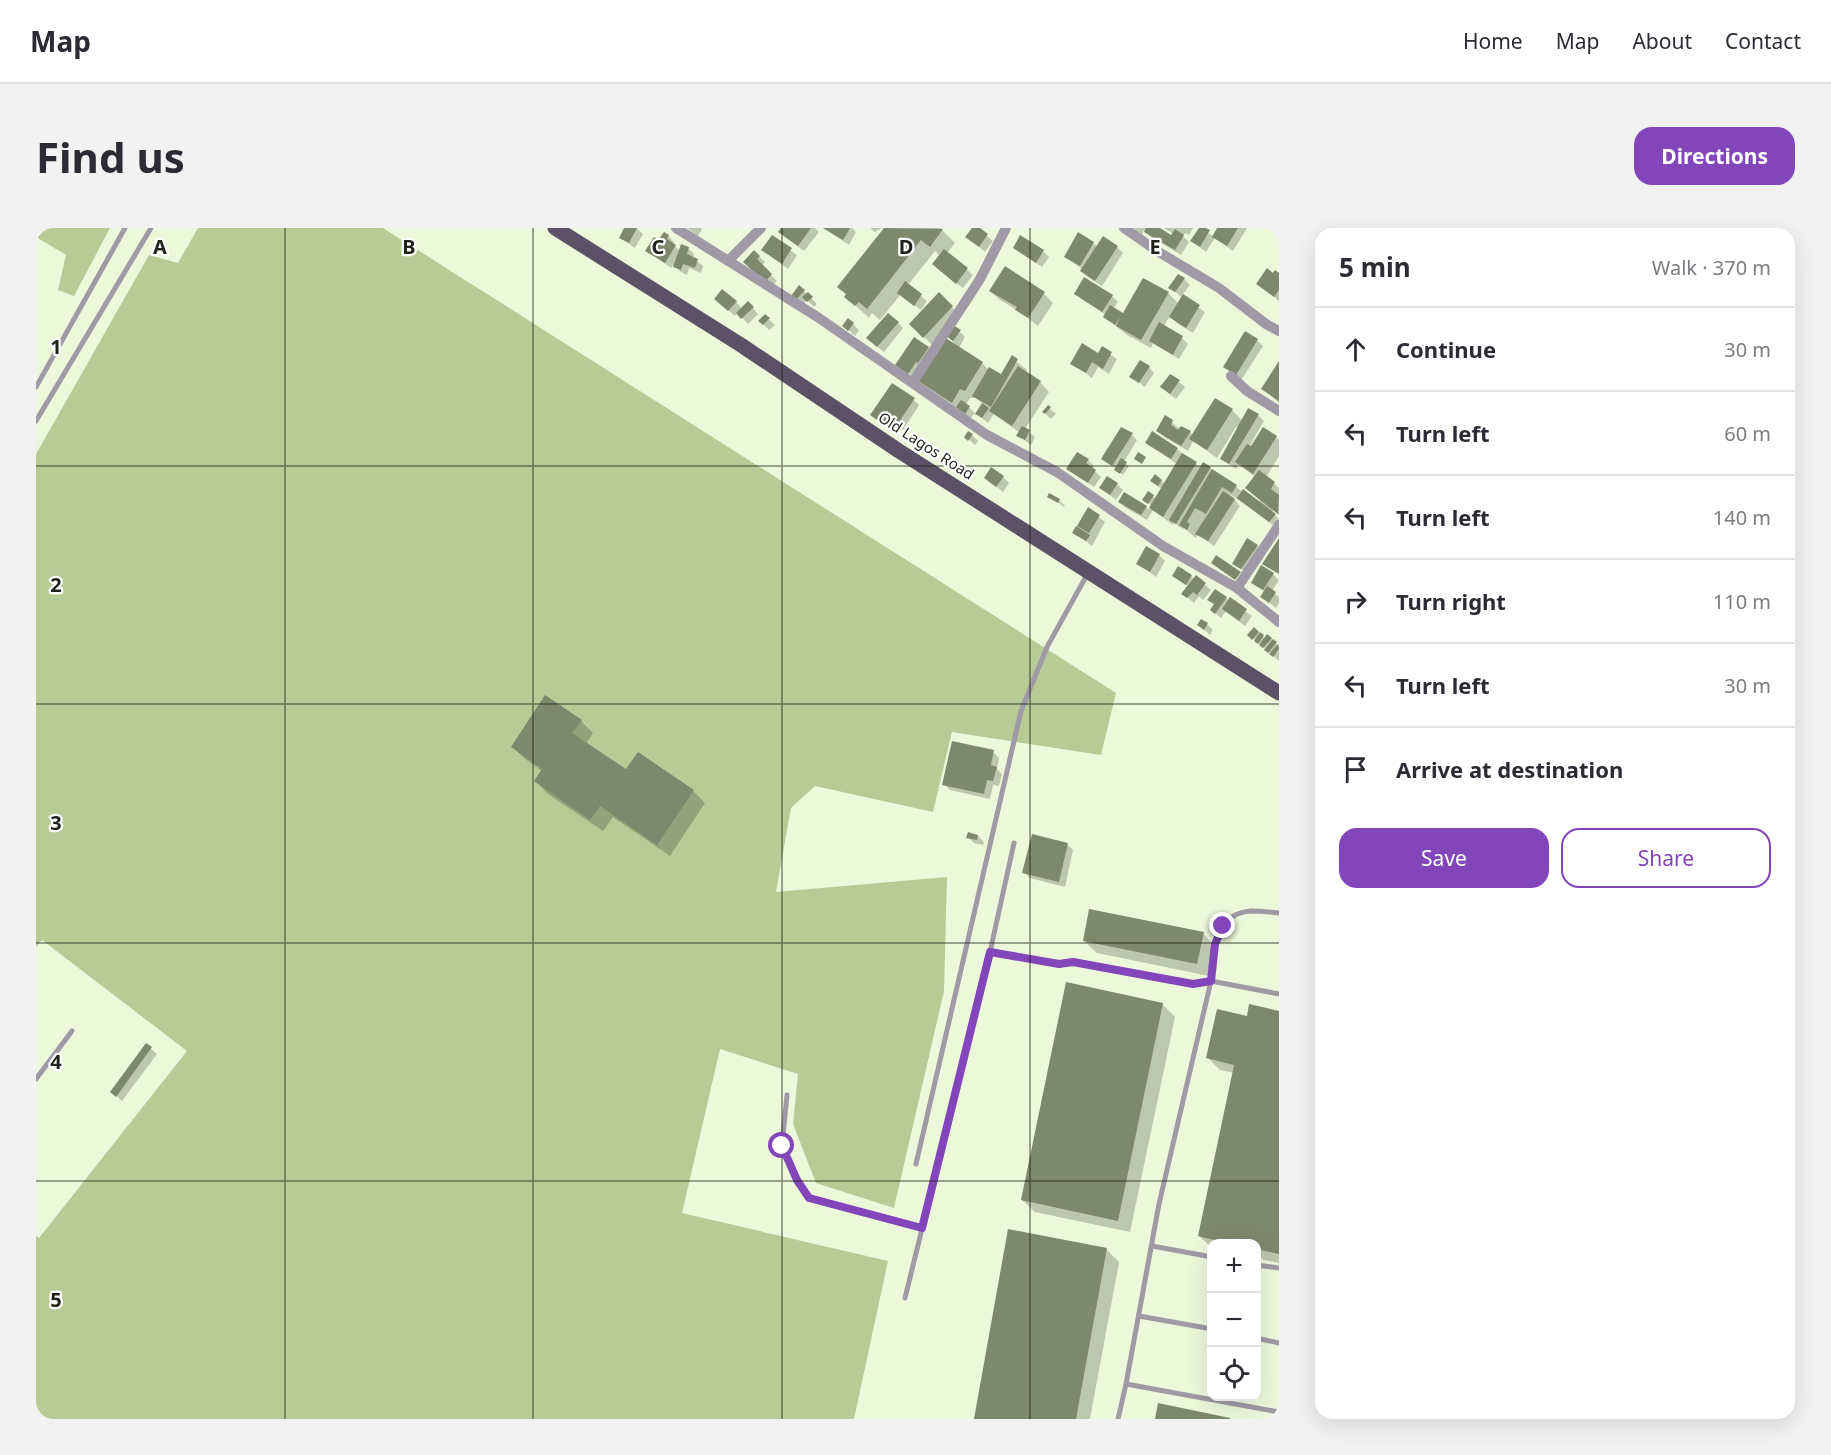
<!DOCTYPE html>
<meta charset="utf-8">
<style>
:root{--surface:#fff;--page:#f2f2f3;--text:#2b2b33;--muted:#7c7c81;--line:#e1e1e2;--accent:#8245ba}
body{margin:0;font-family:"Noto Sans",sans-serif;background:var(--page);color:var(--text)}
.controls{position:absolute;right:18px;bottom:18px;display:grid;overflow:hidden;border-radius:12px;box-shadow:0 6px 24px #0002}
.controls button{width:54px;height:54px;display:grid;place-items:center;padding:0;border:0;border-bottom:2px solid var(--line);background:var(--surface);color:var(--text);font:30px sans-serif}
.stop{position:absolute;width:18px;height:18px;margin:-14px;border:4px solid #8245ba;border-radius:50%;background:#fff}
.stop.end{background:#8245ba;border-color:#fff;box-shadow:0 2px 6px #0008}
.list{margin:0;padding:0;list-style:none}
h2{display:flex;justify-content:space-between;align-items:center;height:78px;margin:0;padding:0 24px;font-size:26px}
h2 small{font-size:20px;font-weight:400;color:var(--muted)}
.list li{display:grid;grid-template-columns:39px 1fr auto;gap:18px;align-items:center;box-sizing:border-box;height:84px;padding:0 24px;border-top:2px solid var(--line)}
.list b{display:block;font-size:22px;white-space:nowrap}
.list em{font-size:20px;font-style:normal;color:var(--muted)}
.actions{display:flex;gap:12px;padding:18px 24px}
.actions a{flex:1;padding:14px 0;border:2px solid var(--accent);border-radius:18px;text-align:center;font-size:21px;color:var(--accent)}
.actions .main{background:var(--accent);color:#fff}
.icon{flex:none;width:33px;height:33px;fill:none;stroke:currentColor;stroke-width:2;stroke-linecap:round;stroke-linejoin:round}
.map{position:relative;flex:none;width:1243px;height:1191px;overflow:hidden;border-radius:18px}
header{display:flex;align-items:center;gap:36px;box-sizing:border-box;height:84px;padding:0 30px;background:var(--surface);border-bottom:2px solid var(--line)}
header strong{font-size:28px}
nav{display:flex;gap:33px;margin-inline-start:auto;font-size:21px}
.intro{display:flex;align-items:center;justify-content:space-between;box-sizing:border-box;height:144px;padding:0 36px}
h1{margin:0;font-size:42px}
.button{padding:15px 27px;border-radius:18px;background:var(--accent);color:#fff;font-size:21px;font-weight:700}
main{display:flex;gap:36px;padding:0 36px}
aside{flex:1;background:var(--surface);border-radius:18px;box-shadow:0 6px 24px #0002}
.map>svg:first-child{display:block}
</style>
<header>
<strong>Map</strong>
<nav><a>Home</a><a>Map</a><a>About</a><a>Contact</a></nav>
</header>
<div class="intro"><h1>Find us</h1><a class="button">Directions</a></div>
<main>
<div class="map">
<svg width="1243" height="1191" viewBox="0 0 1243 1191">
<rect width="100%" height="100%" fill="#edf8db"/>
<!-- forest -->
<g fill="#b8cb96">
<polygon points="0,0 74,0 38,68 22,62 30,27 0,9"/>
<polygon points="162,0 347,0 1080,465 1065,527 916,504 897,584 779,558 755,580 740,664 911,649 908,763 858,980 780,955 757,896 762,846 684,821 646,985 852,1033 818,1191 0,1191 0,1008 3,1010 151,823 6,712 0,719 0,226 113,27 142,35"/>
</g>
<!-- shadow -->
<g fill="#0003">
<polygon points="590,0 600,0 607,6 599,20 585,10"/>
<polygon points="651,0 665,0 666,1 662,8"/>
<polygon points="747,0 779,0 783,4 768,23 750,10"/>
<polygon points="787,0 816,0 820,4 813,17"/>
<polygon points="834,0 846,0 839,4"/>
<polygon points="850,0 904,0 919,15 911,25 937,47 927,60 903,42 904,28 899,23 872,57 891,73 885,82 864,67 844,92 836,85 833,90 810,69 812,67 803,59"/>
<polygon points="938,0 941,0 957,13 949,24 931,9"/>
<polygon points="1097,0 1121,0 1136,9 1138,6 1128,0 1157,0 1153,7 1149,5 1147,8 1153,14 1145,27 1115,9 1108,2 1106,7"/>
<polygon points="1165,0 1178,9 1183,0 1211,0 1197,23 1179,10 1170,24 1156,13"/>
<polygon points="632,8 638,14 637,16 644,23 652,20 658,26 657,30 667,38 665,45 653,40 651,47 645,44 637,37 635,40 611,22"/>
<polygon points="736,9 761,27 752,41 727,22"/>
<polygon points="1057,15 1062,19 1081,19 1087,25 1066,58 1052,49 1046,43 1047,42 1030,29"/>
<polygon points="978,20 1007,23 1013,29 1006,39"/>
<polygon points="718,24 729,34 726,38 741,53 736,58 709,34"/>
<polygon points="970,40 1008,66 1017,75 1002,98 983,83 964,72 954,63"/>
<polygon points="1239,44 1243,47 1243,73 1222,56"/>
<polygon points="1148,51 1154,57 1146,67 1169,84 1157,105 1141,95 1134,88 1127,99 1146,110 1152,116 1143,131 1117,115 1115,120 1091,107 1075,94 1069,89 1070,87 1039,66 1076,68 1082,74 1077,81 1087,88 1108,52 1132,65 1143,76 1147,70 1134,60"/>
<polygon points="768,63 781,76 778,79 771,72 767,77 757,68"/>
<polygon points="903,67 925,88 897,118 875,96"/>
<polygon points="700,74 706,81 712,75 722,86 712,96 701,84 699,88 685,76"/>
<polygon points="729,88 739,97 733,102 724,93"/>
<polygon points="862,95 867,100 848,124 838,116"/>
<polygon points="817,96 823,102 819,108 808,98"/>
<polygon points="924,104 929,109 923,120 946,135 953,142 966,148 976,130 991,142 989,145 1004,154 1013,164 989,201 999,209 995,217 982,207 984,205 958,186 952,195 947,191 941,185 947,176 940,170 934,170 930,177 939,185 935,190 867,143 892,120 899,126 921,119 912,108"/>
<polygon points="1221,112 1227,118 1206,151 1188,138"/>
<polygon points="1066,120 1081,131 1073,146 1062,139 1056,150 1036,135 1062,127"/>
<polygon points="1243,136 1243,175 1227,161"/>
<polygon points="1113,139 1118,145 1109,159 1095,148"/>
<polygon points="1143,154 1149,159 1140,171 1132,165"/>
<polygon points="878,172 883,177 867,202 857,195 853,200 836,187"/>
<polygon points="1012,179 1020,186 1015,191 1008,184"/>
<polygon points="1196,182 1207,193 1222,187 1228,193 1213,219 1215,221 1240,209 1243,212 1243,228 1230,249 1243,260 1243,287 1237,282 1236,284 1243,291 1240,299 1194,266 1204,278 1178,318 1162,306 1160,310 1148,300 1147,301 1138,295 1137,297 1117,282 1111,292 1090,280 1084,274 1110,279 1113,282 1116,278 1111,274 1117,268 1120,271 1126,261 1119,256 1125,253 1129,256 1141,236 1111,215 1141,221 1165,240 1174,240 1222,275 1224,273 1211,260 1219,249 1203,236 1200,241 1186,231 1202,200 1200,199 1181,230 1157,213 1152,223 1128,209 1122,203 1129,189 1144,201 1154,204 1157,208"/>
<polygon points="936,207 942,213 939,217 930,209"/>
<polygon points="1096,207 1101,212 1088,234 1093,238 1087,247 1067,230"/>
<polygon points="1052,232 1058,238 1056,241 1065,249 1058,259 1032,241"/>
<polygon points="967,249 973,255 967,264 950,250"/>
<polygon points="1081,256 1087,262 1080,272 1065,260"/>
<polygon points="1013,268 1023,272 1029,278 1028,279"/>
<polygon points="1053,281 1069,294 1056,318 1038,304"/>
<polygon points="1221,318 1227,324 1212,346 1198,336"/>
<polygon points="1123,327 1129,333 1120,349 1102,335"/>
<polygon points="1237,346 1243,352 1236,363 1243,369 1243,375 1240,380 1226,369 1229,364 1217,355"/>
<polygon points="1138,348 1155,348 1158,351 1160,349 1175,362 1167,372 1163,368 1158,375 1147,366 1153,359"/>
<polygon points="1190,370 1216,388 1209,398 1190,383 1185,390 1176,382 1179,377 1173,372"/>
<polygon points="1171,396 1177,402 1174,407 1163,397"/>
<polygon points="1218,401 1230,411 1232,408 1243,418 1243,433 1213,407"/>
<polygon points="545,493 557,505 550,516 590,544 657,563 669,575 634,628 577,589 567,603 512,566 499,553 506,543 489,531 477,519"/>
<polygon points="957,524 963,530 961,541 966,546 963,558 957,557 954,571 914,562 908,556"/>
<polygon points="942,608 948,614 947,617 938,615 932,609"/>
<polygon points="1032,617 1037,622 1029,659 994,650 988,644"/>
<polygon points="1167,705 1179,718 1173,748 1061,725 1048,713"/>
<polygon points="1126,776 1139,789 1094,1004 999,984 986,972"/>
<polygon points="1214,778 1243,784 1243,1035 1220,1030 1220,1016 1176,1016 1176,1020 1163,1008 1198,845 1184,842 1172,830 1212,789"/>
<polygon points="110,817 121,826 86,873 76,864"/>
<polygon points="1070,1021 1083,1034 1054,1191 939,1191"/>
</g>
<!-- building -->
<g fill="#7e886d">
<polygon points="588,0 601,0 593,15 583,10"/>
<polygon points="745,0 775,0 762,18 742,4"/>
<polygon points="787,0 814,0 807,12"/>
<polygon points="848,0 907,1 894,19 885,12 831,81 823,74 819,78 808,69 810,66 801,59"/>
<polygon points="936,0 944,0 952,6 943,19 929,9"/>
<polygon points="1110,0 1124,0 1135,7 1139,1 1148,7 1139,22 1108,4"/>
<polygon points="1163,0 1170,0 1174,2 1164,19 1154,13"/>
<polygon points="1181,0 1202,0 1191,18 1176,9"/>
<polygon points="628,4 633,7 631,11 640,17 629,35 609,23 618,9 622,12"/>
<polygon points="1042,4 1058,14 1044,38 1028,29"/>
<polygon points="736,7 756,20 746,36 725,22"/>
<polygon points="984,7 1008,22 1000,35 977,20"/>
<polygon points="1067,8 1082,18 1059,53 1044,43"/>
<polygon points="645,16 653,19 651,26 662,31 659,40 647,36 645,42 637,39"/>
<polygon points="908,21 932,40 920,56 896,36"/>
<polygon points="718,22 724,28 721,31 736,46 729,54 707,34"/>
<polygon points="969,38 1009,64 992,90 979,82 981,79 953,63"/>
<polygon points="1231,40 1237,45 1239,42 1243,45 1243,62 1238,69 1220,56"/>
<polygon points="1142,46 1149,50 1139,64 1132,60"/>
<polygon points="1048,49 1077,67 1066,84 1038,66"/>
<polygon points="1107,50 1133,64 1105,112 1080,98 1084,89 1079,97 1067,89 1074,77 1087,85"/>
<polygon points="869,53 886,66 878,78 861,65"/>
<polygon points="763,57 769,62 760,72 755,68"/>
<polygon points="686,61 701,73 692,83 678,71"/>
<polygon points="772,64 777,69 771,74 766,69"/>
<polygon points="903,64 917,78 887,110 873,96"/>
<polygon points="1147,66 1164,77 1150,100 1133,89"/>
<polygon points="712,73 718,79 705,91 700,85"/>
<polygon points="852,85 863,94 841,119 830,110"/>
<polygon points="729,86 734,90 727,97 722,93"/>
<polygon points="812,90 818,95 812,103 806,98"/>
<polygon points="1123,94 1147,108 1137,127 1113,113"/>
<polygon points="917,97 925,102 917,113 910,108"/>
<polygon points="1209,103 1222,111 1200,147 1187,139"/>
<polygon points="878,109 893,119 882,135 880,134 872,146 859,137"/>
<polygon points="908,109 947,134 929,163 924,161 916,175 881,152"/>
<polygon points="1046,115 1062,125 1066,118 1076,124 1067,141 1056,134 1050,145 1034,136"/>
<polygon points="976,127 982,131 955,179 936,168 953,139 965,146"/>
<polygon points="1104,132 1114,138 1103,155 1093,149"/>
<polygon points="1243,133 1243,173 1225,161"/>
<polygon points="982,138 1005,153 976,198 953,183"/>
<polygon points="1134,146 1144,152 1134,166 1124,159"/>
<polygon points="856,155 879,170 861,197 851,190 847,196 834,187"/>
<polygon points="1179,170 1197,181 1171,222 1153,211"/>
<polygon points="925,172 934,178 929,186 920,179"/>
<polygon points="946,175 953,180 946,190 939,186"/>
<polygon points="1012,177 1015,179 1009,186 1006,184"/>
<polygon points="1212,180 1223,186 1193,236 1184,231"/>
<polygon points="1129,187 1137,192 1135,197 1142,202 1145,198 1155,203 1145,218 1120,203"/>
<polygon points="986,198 994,202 989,212 980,208"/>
<polygon points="1085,199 1097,205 1076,238 1065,231"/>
<polygon points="1227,199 1241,208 1217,246 1199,234 1211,216 1215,218"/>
<polygon points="932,203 937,206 932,213 928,209"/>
<polygon points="1116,203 1142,220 1135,231 1109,215"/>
<polygon points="1041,224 1053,231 1050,235 1060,242 1052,255 1030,241"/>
<polygon points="1102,224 1110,229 1106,236 1098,231"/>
<polygon points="1146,225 1161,234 1127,289 1113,280"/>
<polygon points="1085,230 1091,234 1084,246 1078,242"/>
<polygon points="1167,234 1175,239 1140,296 1133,292"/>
<polygon points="955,239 968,248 960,259 948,250"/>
<polygon points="1176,241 1201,257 1196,265 1186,259 1170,286 1159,280 1151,294 1154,296 1151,302 1143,297"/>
<polygon points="1223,242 1239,254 1235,261 1243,267 1242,286 1209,260"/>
<polygon points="1119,246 1126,252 1122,258 1114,253"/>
<polygon points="1071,248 1082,255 1074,267 1063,260"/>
<polygon points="1207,261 1240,286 1233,294 1201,270"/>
<polygon points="1112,263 1118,267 1112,276 1106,272"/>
<polygon points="1187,263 1199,271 1172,313 1159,306"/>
<polygon points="1088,264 1111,278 1105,287 1082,274"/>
<polygon points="1013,265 1024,271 1022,275 1011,269"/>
<polygon points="1052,279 1064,287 1053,305 1041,298"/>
<polygon points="1040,298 1054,307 1050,313 1036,305"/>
<polygon points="1211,310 1222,317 1205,341 1196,336"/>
<polygon points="1243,310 1243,346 1226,336"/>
<polygon points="1110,318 1124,326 1114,344 1100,336"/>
<polygon points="1180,327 1205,344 1199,352 1175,335"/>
<polygon points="1225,337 1238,345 1227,362 1215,355"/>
<polygon points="1142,338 1156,347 1150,357 1136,348"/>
<polygon points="1160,347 1170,355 1161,367 1157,364 1151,370 1145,366"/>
<polygon points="1231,358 1240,364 1233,375 1224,369"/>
<polygon points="1179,361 1191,369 1179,386 1174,382 1178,376 1171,372"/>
<polygon points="1194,369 1211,381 1203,393 1186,381"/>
<polygon points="1165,391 1172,395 1168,402 1161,397"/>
<polygon points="1218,399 1223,404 1216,412 1211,407"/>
<polygon points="1224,404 1228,407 1222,416 1218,413"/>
<polygon points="1231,406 1236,410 1227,420 1223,417"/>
<polygon points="1237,411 1241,414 1232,425 1228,422"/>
<polygon points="1242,416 1243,421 1237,429 1233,426"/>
<polygon points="509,467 546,492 536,505 590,541 602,524 658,562 621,617 564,578 554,592 498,553 506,541 475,519"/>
<polygon points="916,513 958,522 955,537 961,539 957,553 951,552 948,566 906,557"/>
<polygon points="932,604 942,607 941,612 930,610"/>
<polygon points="996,606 1032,615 1023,654 986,645"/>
<polygon points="1053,681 1168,704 1161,736 1047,713"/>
<polygon points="1030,754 1127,775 1082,993 985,972"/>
<polygon points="1213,776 1243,783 1243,1026 1220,1021 1220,1016 1195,1016 1162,1008 1198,837 1170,830 1181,781 1211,788"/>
<polygon points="110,815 116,819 80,869 74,864"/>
<polygon points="972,1001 1071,1020 1040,1191 938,1191"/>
<polygon points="1122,1175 1194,1190 1194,1191 1119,1191"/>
</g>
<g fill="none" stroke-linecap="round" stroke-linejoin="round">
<!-- lane -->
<g stroke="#9f9aa6" stroke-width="5">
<polyline points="0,159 89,0"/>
<polyline points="0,193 115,0"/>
<polyline points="954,724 978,615"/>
<polyline points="0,851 36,803"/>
<polyline points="751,867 746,918 761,952 773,970 886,1000"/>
<polyline points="880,936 985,483 1011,419 1052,345"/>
<polyline points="1116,1018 1176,1029"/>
<polyline points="1220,1037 1243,1040"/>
<polyline points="869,1070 954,724 1023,736 1037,734 1157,756 1175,753 1243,766"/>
<polyline points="1103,1088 1176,1101"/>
<polyline points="1220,1110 1243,1115"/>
<polyline points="1090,1156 1243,1184"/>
<path d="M1082 1191 1090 1156 1123 976 1175 753C1178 726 1178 685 1215 683 1224 683 1234 684 1243 685"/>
</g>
<!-- street -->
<g stroke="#9f9aa6" stroke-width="10">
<polyline points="640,0 783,90 951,207 1021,244 1127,318 1201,360 1243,394"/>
<polyline points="1088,0 1121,23 1183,60 1230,96 1243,103"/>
<polyline points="692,33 725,0"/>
<polyline points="1195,148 1211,163 1243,183"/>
<polyline points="877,154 944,51 970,0"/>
<polyline points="1201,360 1243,297"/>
</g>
<!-- primary -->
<polyline stroke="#5b5267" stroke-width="15" points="519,0 705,117 863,223 1243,465"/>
</g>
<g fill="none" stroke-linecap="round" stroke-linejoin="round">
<!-- route -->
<polyline stroke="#8245ba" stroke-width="8" points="746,918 761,952 773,970 886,1000 954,724 1023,736 1037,734 1157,756 1175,753 1179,716 1187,698"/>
</g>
<!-- grid -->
<path fill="none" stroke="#1e2217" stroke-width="1.5" stroke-opacity="0.55" d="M249 0V1191M497 0V1191M746 0V1191M994 0V1191M0 238H1243M0 476H1243M0 715H1243M0 953H1243"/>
<g text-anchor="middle" stroke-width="4.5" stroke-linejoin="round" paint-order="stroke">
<!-- street labels -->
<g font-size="15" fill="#1e2217" stroke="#fff">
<text transform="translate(890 218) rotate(33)" y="5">Old Lagos Road</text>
</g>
</g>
<g font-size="20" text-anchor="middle" font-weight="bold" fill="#1e2217" stroke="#fff" stroke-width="4.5" stroke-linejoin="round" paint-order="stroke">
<text x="124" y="26">A</text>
<text x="373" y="26">B</text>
<text x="622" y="26">C</text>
<text x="870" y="26">D</text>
<text x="1119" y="26">E</text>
<text x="20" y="126">1</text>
<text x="20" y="364">2</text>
<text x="20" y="602">3</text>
<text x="20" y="841">4</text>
<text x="20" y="1079">5</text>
</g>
</svg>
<div class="controls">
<button>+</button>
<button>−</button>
<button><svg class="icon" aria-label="locate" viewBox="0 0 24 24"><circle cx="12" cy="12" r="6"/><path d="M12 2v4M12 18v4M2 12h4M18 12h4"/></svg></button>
</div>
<div class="stop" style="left:746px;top:918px"></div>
<div class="stop end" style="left:1187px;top:698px"></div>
</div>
<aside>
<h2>5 min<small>Walk · 370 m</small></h2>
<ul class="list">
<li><svg class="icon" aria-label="ahead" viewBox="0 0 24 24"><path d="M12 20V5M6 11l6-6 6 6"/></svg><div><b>Continue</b></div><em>30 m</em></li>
<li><svg class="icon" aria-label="left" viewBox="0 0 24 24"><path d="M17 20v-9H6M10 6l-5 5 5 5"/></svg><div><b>Turn left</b></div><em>60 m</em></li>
<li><svg class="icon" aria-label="left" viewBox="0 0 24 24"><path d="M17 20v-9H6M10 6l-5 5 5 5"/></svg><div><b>Turn left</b></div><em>140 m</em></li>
<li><svg class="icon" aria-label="right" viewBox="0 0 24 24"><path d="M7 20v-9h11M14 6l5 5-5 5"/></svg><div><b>Turn right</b></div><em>110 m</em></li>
<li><svg class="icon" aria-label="left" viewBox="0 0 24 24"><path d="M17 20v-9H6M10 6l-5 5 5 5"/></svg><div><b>Turn left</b></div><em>30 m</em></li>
<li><svg class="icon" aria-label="arrive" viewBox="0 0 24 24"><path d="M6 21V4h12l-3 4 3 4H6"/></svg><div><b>Arrive at destination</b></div></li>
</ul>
<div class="actions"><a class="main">Save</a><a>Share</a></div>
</aside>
</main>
